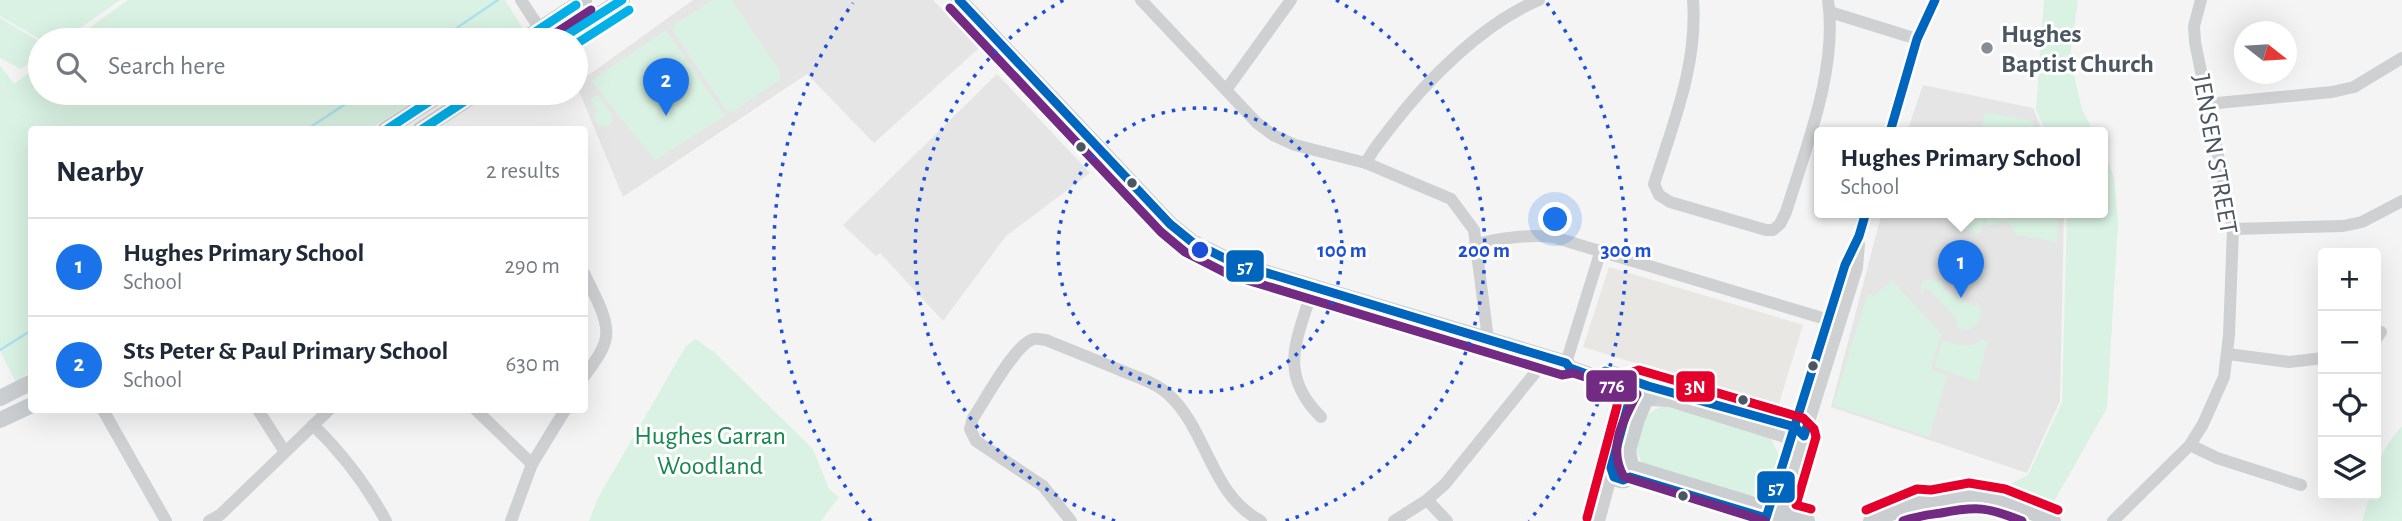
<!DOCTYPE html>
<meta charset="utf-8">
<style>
:root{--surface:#fff;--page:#f6f6f7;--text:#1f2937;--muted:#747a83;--line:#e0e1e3;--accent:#1a73e8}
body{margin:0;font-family:"Alegreya Sans",sans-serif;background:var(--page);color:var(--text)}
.controls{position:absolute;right:21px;bottom:21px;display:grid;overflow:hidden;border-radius:7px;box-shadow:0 7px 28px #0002}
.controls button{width:63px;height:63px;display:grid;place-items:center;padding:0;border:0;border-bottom:2px solid var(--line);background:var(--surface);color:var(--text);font:35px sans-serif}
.compass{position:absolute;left:2234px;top:21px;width:63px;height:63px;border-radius:50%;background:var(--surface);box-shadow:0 7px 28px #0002;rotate:107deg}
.you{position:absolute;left:1556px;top:220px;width:24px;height:24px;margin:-18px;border:5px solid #fff;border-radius:50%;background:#1a73e8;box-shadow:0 0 0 10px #1a73e833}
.badge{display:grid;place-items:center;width:46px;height:46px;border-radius:50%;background:var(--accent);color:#fff;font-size:23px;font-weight:700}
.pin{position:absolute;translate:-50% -58px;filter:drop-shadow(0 2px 4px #0008)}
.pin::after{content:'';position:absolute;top:37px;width:24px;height:21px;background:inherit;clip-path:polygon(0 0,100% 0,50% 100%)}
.popup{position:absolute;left:1814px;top:127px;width:294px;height:91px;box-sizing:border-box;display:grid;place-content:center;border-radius:7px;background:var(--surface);filter:drop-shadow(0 2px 5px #0005);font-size:23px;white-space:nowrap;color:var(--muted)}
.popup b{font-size:26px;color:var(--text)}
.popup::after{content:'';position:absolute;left:50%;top:100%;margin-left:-14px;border:14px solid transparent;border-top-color:var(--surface)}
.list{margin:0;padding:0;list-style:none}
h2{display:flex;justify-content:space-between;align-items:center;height:91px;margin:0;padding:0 28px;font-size:30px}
h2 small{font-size:23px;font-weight:400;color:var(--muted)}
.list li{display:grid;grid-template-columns:46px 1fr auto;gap:21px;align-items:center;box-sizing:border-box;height:98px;padding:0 28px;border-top:2px solid var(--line)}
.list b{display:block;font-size:26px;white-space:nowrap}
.list p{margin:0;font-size:23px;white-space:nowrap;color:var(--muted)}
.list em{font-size:23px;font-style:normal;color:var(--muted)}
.icon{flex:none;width:38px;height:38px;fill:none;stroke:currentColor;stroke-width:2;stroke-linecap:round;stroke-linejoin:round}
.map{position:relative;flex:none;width:2402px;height:521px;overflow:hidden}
.search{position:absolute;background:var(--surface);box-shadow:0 7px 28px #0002;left:28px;top:28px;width:560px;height:77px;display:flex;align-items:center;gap:18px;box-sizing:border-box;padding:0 24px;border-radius:38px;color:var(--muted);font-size:26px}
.panel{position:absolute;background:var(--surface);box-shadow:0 7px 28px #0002;left:28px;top:126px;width:560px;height:287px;border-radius:7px}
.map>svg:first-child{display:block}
</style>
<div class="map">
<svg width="2402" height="521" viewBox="0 0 2402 521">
<rect width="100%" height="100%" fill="#f4f4f4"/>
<!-- commercial -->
<polygon fill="#e8e7e3" points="1609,267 1803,325 1778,407 1583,347"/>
<!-- education -->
<g fill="#e6e5e6">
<polygon points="693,0 933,0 979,48 874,143 807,74 623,197 576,84"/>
<polygon points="997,74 1090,173 1006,236 943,321 880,253 876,256 843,225"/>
<polygon points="1923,85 2033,108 2043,132 1907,132"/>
<polygon points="1882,212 2064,212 2060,401 2027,473 1831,407"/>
</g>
<!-- green -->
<g fill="#d9f2e3">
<polygon points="0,0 120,0 63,40 41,40 0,16"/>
<polygon points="128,0 505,0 523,29 505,40 73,40"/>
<polygon points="713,0 732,0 781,73 778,81 732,112 726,110 673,31 675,24"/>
<polygon points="2044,0 2078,0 2070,57 2082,110 2094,132 2046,132 2036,110"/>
<polygon points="0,18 40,42 40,55 21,69 0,58"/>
<polygon points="666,30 725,116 655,160 591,81"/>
<polygon points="0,65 14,84 40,65 40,93 426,93 370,129 32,130 31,371 16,382 0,351"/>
<polygon points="597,95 611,113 612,122 608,126 598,125 594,118 597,110 590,99"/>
<polygon points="1985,112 2032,121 2038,132 1980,132"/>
<polygon points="2103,146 2114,178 2118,223 2107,408 2052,505 2001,489 2028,475 2062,402 2067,212 2103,212"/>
<polygon points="1957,212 1986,212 1980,234 1953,226"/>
<polygon points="1989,212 2059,212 2057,242 2017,235 2006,221 1985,227"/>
<polygon points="1892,280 1941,334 1931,369 1947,376 1929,437 1833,405 1868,293 1874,296"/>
<polygon points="1925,280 1943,281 1943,290 1975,307 1977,301 1982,313 1976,326 1967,330 1956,327 1957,318 1925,287 1923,294 1921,292 1921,284"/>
<polygon points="695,339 714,352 813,449 829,489 839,497 821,521 589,521 598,498 686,346"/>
<path d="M1942 340C1957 345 1968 349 1982 340L1988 342 1977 382 1935 367Z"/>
<polygon points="1664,405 1770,437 1779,455 1768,490 1749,497 1644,466 1635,449 1646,415"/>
<path d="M2402 426V521H2362L2370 495H2376C2376 462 2381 451 2402 426Z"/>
</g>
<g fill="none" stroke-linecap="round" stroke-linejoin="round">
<!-- stream -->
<g stroke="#aee2f0" stroke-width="2.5">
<polyline points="439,40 498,0"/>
<polyline points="306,130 362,93"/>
<polyline points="0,350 32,330"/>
</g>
<!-- minor -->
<g stroke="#ced0d2" stroke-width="12">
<polyline points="521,0 540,29 542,40"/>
<polyline points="1141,0 1257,123 1273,135 1295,145 1366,163 1451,199 1474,230 1488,339"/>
<path d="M1693 0C1698 64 1673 124 1654 184L1659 195 1670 202 1766 230H1773L1780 224 1786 212C1806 147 1838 69 1828 0"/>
<polyline points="1830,12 1917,39"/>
<polyline points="1226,90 1291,0"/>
<polyline points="2207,104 2332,92 2354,87 2402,58"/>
<polyline points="1890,132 1917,39 1935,0"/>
<path d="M1366 163C1372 150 1382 139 1391 127 1427 80 1483 23 1539 0"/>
<polyline points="2233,229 2343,226 2362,222 2402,201"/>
<path d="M1477 244C1502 238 1528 234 1553 237L1839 323"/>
<path d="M584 273C592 291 609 318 606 337 604 351 592 365 584 377"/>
<path d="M1313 287C1298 339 1276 372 1321 417"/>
<polyline points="2376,339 2381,332"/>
<polyline points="2228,354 2289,362 2323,358"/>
<polyline points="1566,363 1601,250"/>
<polyline points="1648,386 1795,427 1801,433"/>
<polyline points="1648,400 1670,401 1791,439 1797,438"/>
<polyline points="103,410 166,521"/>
<polyline points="258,410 285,452"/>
<polyline points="476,410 532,464"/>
<path d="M313 425C343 454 366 484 386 521"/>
<polyline points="2190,445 2217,458 2301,485"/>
<polyline points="1427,500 1447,521"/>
<polyline points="1766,518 1845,265 1859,236 1866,212"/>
<polyline points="209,521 220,515 329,410"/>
<polyline points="511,521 532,464 565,410"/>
<path d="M1071 521 1043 486 976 441 970 429 973 418C984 402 1016 342 1034 339 1038 338 1042 340 1046 340 1071 350 1095 360 1120 370 1136 377 1155 382 1168 394 1208 430 1210 495 1261 521"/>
<polyline points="1394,521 1427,500 1445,484 1548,357"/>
<polyline points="1599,521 1612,473"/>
<polyline points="1778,521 1857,268 1859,244"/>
<polyline points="2113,521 2190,445 2203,424 2224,377 2229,335 2233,229 2195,42 2194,26 2201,0"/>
</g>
<!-- major -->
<g stroke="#caced1" stroke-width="16">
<polyline points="959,0 1170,224 1192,242 1234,263 1566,363 1570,368 1619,386 1629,394"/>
<polyline points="523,40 584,0"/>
<polyline points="559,40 622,0"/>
<polyline points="385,130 442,93"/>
<polyline points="420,130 477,93"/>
<path d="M1608 372C1614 374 1620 377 1626 379 1638 382 1654 381 1649 398L1640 404 1633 401 1629 393 1632 385 1639 382"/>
<polyline points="0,398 32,382"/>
<path d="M1630 398 1611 468C1611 476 1617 481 1625 480L1632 473 1628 450 1637 419 1644 403"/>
<polyline points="0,420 32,405"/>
<polyline points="1633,468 1807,521"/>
<path d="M1871 521 1920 501C1936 505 1952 495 1969 495 1998 496 2027 510 2053 521"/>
</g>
<defs>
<g id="bus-1">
<polyline points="959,0 1170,224 1192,242 1234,263 1566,363 1570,368 1619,386 1630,398 1611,468 1614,477 1623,480 1630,477 1766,518 1845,265 1859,236 1866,212"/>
<polyline points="1890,132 1917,39 1935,0"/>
<polyline points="1605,371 1648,386 1795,427 1804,436 1808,423"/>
</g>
<g id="bus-2">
<path d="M950 8 1161 232 1185 252 1230 275 1562 375 1573 373 1637 394C1623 420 1607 449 1624 477L1765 521"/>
<polyline points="545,40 591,10"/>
<path d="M1903 521C1917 516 1927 515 1941 513 1977 506 1987 507 2022 521"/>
</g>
<g id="bus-3">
<polyline points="1866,510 1917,489 1931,490 1969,483 2005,489 2058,510"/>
<polyline points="1587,518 1617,406 1619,384 1627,374 1639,370 1803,418 1814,429 1816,437 1796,505 1811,509"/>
</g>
<g id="bus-4">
<polyline points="523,40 576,5"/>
<polyline points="559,40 622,0"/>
<polyline points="386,130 439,95"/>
<polyline points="421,130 477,93"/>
</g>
<polyline id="bus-5" points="576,44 629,10"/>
</defs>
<!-- bus-1 casing -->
<use href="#bus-1" stroke="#fff" stroke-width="14"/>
<!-- bus-2 casing -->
<use href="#bus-2" stroke="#fff" stroke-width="14"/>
<!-- bus-3 casing -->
<use href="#bus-3" stroke="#fff" stroke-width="14"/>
<!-- bus-4 casing -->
<use href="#bus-4" stroke="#fff" stroke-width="14"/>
<!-- bus-5 casing -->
<use href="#bus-5" stroke="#fff" stroke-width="14"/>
<!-- bus-1 -->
<use href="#bus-1" stroke="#0065bd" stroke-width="9"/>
<!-- bus-2 -->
<use href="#bus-2" stroke="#732a82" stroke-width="9"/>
<!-- bus-3 -->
<use href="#bus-3" stroke="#e4002b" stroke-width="9"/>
<!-- bus-4 -->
<use href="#bus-4" stroke="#04b0e8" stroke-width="9"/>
<!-- bus-5 -->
<use href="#bus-5" stroke="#04b0e8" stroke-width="9"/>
</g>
<!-- distance rings -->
<g fill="none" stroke="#1d4ed8" stroke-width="3.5" stroke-dasharray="3.5 7">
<circle cx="1200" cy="250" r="142"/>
<path d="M1115 521A284 284 0 0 1 1064 0M1336 0A284 284 0 0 1 1285 521"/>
<path d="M871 521A426 426 0 0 1 853 3M1547 3A426 426 0 0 1 1529 521"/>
</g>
<!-- markers -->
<circle fill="#868d94" stroke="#fff" stroke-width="2.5" cx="1987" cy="48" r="7"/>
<g fill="#4a5661" stroke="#fff" stroke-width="2.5">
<circle cx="1081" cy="147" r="6"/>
<circle cx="1132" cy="183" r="6"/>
<circle cx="1813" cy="366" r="6"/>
<circle cx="1743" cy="400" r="6"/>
<circle cx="1683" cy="496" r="6"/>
</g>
<g text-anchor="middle" stroke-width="6" stroke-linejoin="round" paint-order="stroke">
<!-- poi labels -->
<g font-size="26" font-weight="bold" fill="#4a5661" stroke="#fff" text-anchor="start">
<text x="2001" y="42">Hughes<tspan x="2001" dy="30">Baptist Church</tspan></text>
</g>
<!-- street labels -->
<g font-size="26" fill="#4a5661" stroke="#fff">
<text transform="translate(2216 154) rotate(80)" y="9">JENSEN STREET</text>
</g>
<!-- park labels -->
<g font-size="26" fill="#17864f" stroke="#fff">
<text x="710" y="444">Hughes Garran<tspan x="710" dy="30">Woodland</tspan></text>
</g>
</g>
<circle cx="1200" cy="250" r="10" fill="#1d4ed8" stroke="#fff" stroke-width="3.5"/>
<g font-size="21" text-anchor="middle" font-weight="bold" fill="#1d4ed8" stroke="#fff" stroke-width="6" stroke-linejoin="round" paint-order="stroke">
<text x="1342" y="257">100 m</text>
<text x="1484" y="257">200 m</text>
<text x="1626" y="257">300 m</text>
</g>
<g stroke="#fff" stroke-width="2.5">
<rect x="1225" y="249" width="40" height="34" rx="7" fill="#0065bd"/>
<rect x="1585" y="369" width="53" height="34" rx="7" fill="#732a82"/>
<rect x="1675" y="370" width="41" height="33" rx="7" fill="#e4002b"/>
<rect x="1756" y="470" width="40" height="34" rx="7" fill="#0065bd"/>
</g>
<g font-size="19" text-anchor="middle" font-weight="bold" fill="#fff">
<text x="1245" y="273">57</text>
<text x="1612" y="392">776</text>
<text x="1695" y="393">3N</text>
<text x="1776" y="494">57</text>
</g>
</svg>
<div class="controls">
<button>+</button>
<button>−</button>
<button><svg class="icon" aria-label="locate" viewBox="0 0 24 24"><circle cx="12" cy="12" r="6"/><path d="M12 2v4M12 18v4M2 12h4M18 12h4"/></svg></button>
<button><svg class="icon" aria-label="layers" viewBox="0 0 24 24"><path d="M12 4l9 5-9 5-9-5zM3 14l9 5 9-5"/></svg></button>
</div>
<svg class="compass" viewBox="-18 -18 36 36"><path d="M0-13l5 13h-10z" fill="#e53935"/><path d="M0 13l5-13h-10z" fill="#747a83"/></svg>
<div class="you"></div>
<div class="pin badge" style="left:1961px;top:298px">1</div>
<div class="popup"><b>Hughes Primary School</b>School</div>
<div class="pin badge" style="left:666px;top:116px">2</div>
<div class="search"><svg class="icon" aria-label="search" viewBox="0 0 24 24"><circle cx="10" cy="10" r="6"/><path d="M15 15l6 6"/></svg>Search here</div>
<section class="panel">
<h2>Nearby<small>2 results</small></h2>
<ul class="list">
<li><span class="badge">1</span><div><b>Hughes Primary School</b><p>School</p></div><em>290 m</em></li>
<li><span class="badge">2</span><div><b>Sts Peter &amp; Paul Primary School</b><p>School</p></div><em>630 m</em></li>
</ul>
</section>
</div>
